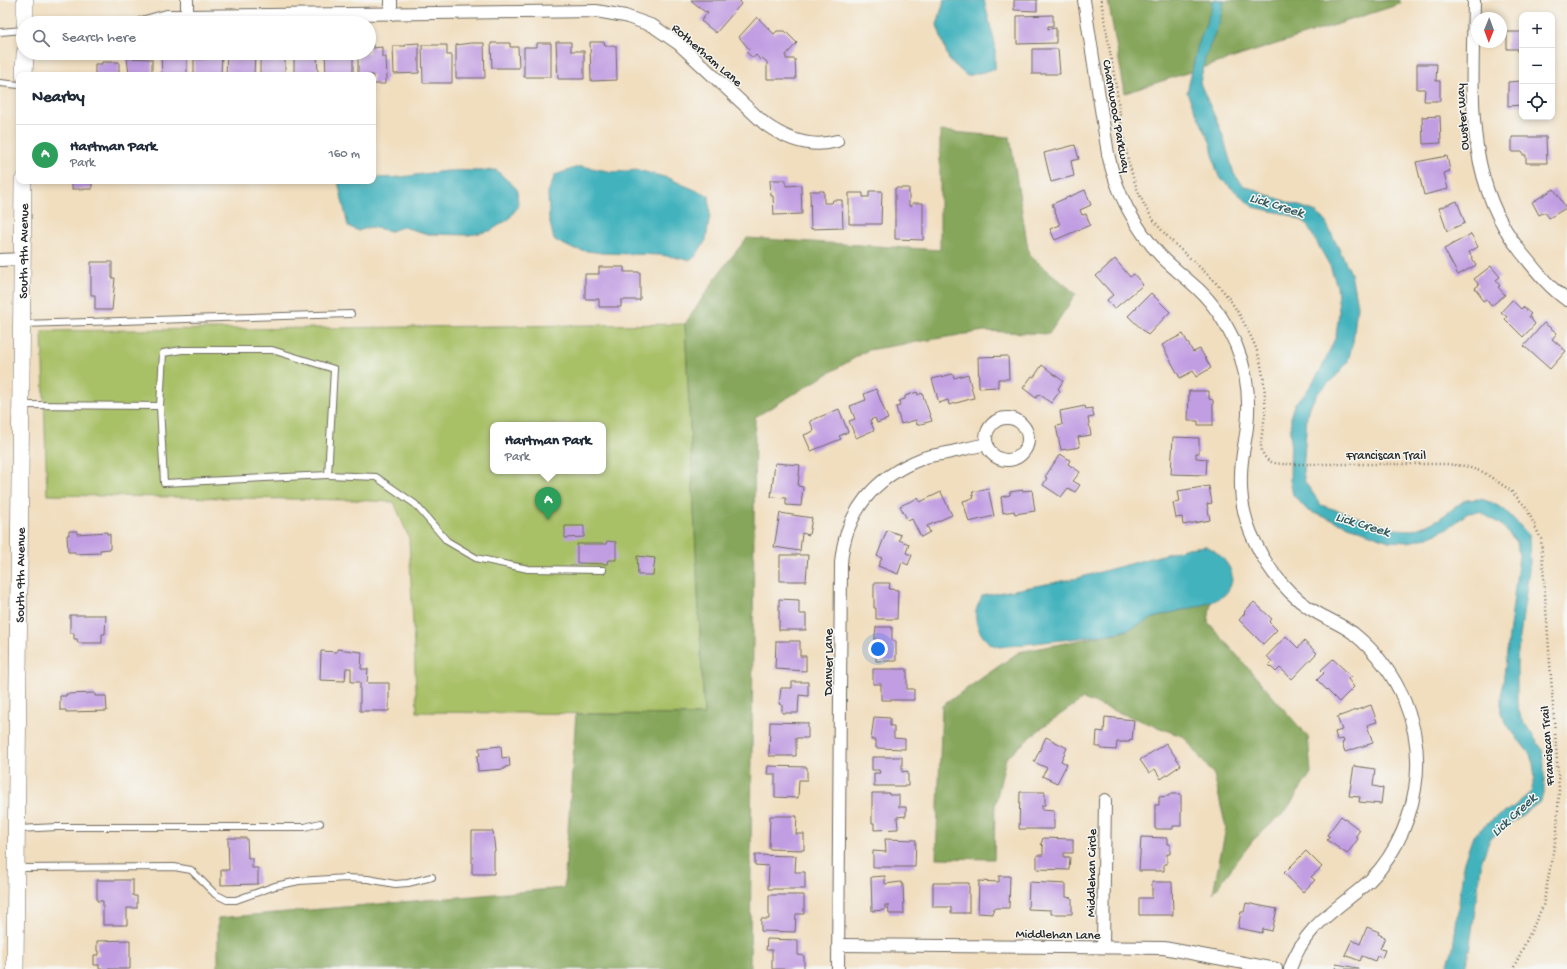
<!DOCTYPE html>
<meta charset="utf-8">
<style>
:root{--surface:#fff;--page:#f6f6f7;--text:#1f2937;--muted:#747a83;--line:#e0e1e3;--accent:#0f766e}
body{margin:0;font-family:"Gochi Hand",sans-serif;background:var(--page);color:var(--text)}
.controls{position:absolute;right:12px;top:12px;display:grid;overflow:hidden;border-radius:8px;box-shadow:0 2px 6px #0003}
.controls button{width:36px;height:36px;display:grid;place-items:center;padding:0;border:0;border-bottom:1px solid var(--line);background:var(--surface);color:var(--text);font:20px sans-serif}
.compass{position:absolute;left:1471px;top:12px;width:36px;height:36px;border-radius:50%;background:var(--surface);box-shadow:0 2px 6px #0003;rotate:181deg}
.you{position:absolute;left:878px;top:649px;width:14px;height:14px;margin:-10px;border:3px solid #fff;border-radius:50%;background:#1a73e8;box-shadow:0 0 0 6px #1a73e833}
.badge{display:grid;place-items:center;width:26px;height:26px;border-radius:50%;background:var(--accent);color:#fff;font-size:13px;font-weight:700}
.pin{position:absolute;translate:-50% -33px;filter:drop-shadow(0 1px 2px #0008)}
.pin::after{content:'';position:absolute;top:21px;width:14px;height:12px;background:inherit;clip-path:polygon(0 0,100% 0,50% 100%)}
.popup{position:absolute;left:490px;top:422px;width:116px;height:52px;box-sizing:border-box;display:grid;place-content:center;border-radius:8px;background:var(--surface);filter:drop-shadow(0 1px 3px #0005);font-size:13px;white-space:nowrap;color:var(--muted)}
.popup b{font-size:15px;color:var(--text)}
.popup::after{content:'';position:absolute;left:50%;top:100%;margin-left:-8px;border:8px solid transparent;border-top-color:var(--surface)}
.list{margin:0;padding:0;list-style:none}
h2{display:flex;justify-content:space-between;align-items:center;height:52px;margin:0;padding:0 16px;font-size:17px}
h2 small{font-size:13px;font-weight:400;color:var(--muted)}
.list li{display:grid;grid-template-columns:26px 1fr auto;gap:12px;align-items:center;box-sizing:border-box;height:60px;padding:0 16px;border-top:1px solid var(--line)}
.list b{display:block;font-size:15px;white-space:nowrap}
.list p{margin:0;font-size:13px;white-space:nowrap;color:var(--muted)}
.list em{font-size:13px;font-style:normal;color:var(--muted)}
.icon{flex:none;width:22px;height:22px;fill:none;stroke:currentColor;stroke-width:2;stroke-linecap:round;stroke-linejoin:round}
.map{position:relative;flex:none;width:1567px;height:969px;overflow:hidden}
.search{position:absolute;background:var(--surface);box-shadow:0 2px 6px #0003;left:16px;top:16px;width:360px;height:44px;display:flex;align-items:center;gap:10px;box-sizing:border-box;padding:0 14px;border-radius:22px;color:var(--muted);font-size:15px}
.panel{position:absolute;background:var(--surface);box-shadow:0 2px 6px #0003;left:16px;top:72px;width:360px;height:112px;border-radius:8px}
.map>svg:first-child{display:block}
</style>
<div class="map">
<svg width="1567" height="969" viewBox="0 0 1567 969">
<rect width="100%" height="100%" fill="#f6f6f2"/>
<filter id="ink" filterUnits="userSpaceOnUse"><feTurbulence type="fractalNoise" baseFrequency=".025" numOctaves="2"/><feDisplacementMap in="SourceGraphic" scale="8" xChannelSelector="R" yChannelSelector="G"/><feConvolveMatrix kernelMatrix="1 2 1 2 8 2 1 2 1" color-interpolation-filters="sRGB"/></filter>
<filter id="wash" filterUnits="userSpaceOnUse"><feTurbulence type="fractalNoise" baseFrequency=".012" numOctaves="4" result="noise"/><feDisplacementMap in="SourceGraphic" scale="16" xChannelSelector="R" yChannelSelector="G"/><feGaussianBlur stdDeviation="0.9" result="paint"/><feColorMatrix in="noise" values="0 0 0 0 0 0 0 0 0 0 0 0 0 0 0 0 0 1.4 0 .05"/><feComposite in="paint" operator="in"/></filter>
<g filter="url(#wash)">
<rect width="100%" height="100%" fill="#f1debf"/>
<!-- green -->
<path fill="#a8c066" stroke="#6a7648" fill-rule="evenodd" d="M685 324 704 715 417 712 409 538 394 502 353 500 47 495 42 331ZM493 425H603V471H493Z"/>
<!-- forest -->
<g fill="#86a65b" stroke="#586843">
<polygon points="1108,0 1400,0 1400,4 1125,93"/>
<polygon points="940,131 1010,137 1029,255 1076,294 1049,334 984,331 868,350 755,417 750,969 218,969 218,918 564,888 576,714 704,715 685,324 722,269 747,238 940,250"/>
<polygon points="1211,602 1208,622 1308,737 1311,773 1285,812 1253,840 1213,893 1226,828 1214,775 1184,737 1083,699 1045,725 1006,758 995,805 994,859 936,858 942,706 1019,652 1122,632 1156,617"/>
</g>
<!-- water -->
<g fill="#43b2bd" stroke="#376e74">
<polygon points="944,0 984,0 995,44 995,69 967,76 949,60 937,25"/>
<polygon points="1212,0 1224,0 1220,21 1205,58 1200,83 1222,133 1234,174 1243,185 1264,194 1314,211 1324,219 1351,273 1357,306 1353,342 1348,361 1339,373 1318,393 1311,404 1307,416 1303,472 1305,482 1321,505 1395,529 1412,530 1427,525 1439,519 1465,500 1481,499 1493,503 1506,511 1529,535 1530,562 1517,659 1517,703 1521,718 1542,749 1544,763 1544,790 1541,801 1490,839 1482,860 1470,945 1465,969 1446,969 1453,948 1464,862 1473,836 1494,818 1512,808 1531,792 1535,777 1532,757 1508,726 1501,713 1501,699 1519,556 1517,542 1500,524 1480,512 1468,513 1450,527 1426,538 1408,542 1389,541 1308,511 1293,495 1290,481 1291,414 1295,403 1305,394 1322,368 1336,336 1339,312 1337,286 1330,266 1305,222 1286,214 1253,207 1219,177 1215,165 1211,144 1187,93 1197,48 1211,10"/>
<polygon points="581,166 613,172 638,170 668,178 709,196 710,215 706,240 695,257 688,260 674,257 660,255 602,253 573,249 554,240 549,219 548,192 555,175"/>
<path d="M496 170 517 189 518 206 509 219 490 231 469 235 428 234 403 227 391 231 370 227 358 231 348 226 338 181H373V177C398 180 422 173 447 171 463 170 479 172 496 170Z"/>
<path d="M1206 546C1216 550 1227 561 1231 571 1234 580 1230 591 1223 596 1207 607 1176 610 1157 617 1145 621 1133 629 1120 632 1081 639 1039 642 1000 647 984 645 974 626 976 611 977 606 980 601 982 596L1078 578 1188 548Z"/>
</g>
<g id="blocks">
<!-- building -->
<g fill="#c19de2">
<polygon points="691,0 740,0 741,4 716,33 701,21 708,12 706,11 705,12"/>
<polygon points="1014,0 1037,0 1037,11 1014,10"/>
<polygon points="1053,15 1053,26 1048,26 1048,29 1056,28 1056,43 1017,44 1017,16"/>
<polygon points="757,17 774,34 777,31 785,31 797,43 786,55 786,59 795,59 796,79 767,79 767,62 762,58 760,60 756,55 753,58 746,52 749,49 739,37"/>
<polygon points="1507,32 1522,32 1522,52 1518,52 1518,49 1507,49"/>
<polygon points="556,42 571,42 571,51 584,51 584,79 558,79"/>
<polygon points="590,42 604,42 605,46 616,46 617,80 591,81"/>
<polygon points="419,43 419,73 394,74 393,46 406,46 405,44"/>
<polygon points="471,43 484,43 485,78 456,78 456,45"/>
<polygon points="491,43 510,43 510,47 518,47 519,68 492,68"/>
<polygon points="537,43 551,43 551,77 524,77 524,47 537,47"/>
<polygon points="369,45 373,45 373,48 382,47 382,57 386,57 387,79 385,79 385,84 373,84 373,75 358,75 358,53 369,53"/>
<polygon points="422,45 447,45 447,55 452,55 452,83 423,83"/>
<polygon points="1032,49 1058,49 1060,74 1032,74"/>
<polygon points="161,53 187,53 187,75 162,75"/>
<polygon points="205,53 222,53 221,75 194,75 194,59 205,59"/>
<polygon points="227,53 255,53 254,75 226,75"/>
<rect x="260" y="53" width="25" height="22"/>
<polygon points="294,53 317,53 318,73 294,73"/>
<polygon points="325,53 342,53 342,56 353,57 353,75 326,75"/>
<polygon points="127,58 152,59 152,75 129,75"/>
<polygon points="102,62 119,62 119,75 95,75 95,64 102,64"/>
<polygon points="1417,64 1437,64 1436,81 1440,81 1440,101 1424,101 1425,89 1417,89"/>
<polygon points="1522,81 1522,105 1508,106 1508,82"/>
<polygon points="1440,116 1441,143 1423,144 1422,117"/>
<polygon points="1512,137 1546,137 1547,163 1526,163 1526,155 1523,155 1523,152 1512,152"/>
<polygon points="1075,145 1079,159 1071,161 1074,176 1051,182 1044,153"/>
<polygon points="1447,156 1450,171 1444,173 1448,189 1424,195 1416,162"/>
<polygon points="770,180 786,180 786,186 801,185 802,214 774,215 773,196 771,196"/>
<rect x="72" y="181" width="20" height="8"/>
<polygon points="895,188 909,188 909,206 912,206 912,203 923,203 923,240 895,239"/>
<polygon points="1554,189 1566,208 1549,218 1545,212 1539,215 1532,202"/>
<polygon points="1085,190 1091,205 1080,210 1082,215 1086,214 1090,225 1055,240 1050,229 1060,225 1052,204"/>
<polygon points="810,191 824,191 824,203 832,203 833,200 842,200 843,228 811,229"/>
<polygon points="869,191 882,191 881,224 849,224 849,193 863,193 863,197 869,197"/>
<polygon points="1457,201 1465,223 1447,231 1439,208"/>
<polygon points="1471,234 1478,247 1469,252 1476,265 1458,275 1444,249"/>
<polygon points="1115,259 1130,277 1134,274 1143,285 1114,309 1107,300 1113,295 1096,276"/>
<polygon points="91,262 112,262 112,278 115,278 112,310 95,310 95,295 91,295"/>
<polygon points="1491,266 1500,277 1496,280 1500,286 1498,287 1505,295 1491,306 1486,299 1483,301 1480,297 1481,296 1475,288 1479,285 1474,279"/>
<polygon points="599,267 624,267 624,272 640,272 640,300 621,300 621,307 599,307 599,299 585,299 585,274 599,274"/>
<polygon points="1151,293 1170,312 1148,335 1128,316"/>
<polygon points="1512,300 1521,309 1523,307 1531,314 1529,316 1535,324 1523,337 1505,319 1507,317 1501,312"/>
<polygon points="1544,323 1557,333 1552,339 1566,351 1550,369 1524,346"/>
<polygon points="1183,334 1193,352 1200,349 1211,368 1196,377 1193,371 1180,378 1162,345"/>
<polygon points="1008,356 1009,379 998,379 998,387 979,388 978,357"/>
<polygon points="1042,365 1063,381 1058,389 1060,391 1051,403 1039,394 1036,398 1023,388 1032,376 1034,377"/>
<polygon points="953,374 954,378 968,374 974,398 949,405 948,400 939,403 932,379"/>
<polygon points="876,389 888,419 877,423 875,418 870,420 874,430 856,438 849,421 855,419 850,406 866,400 864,394"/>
<polygon points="1189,391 1209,391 1209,399 1213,400 1213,425 1198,425 1198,421 1188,421"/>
<polygon points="917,392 918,395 922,393 932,421 917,425 916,420 901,424 896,407 900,406 899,401 905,399 905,396"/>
<polygon points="1085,406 1086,409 1092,408 1094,417 1088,418 1091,435 1078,437 1080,447 1061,450 1056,426 1062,425 1060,411"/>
<polygon points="839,409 848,432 839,436 841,439 811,451 804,435 814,431 810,421"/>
<polygon points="1173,437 1199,438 1199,453 1196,453 1196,458 1207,459 1206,475 1171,474"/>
<polygon points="1060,454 1070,460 1068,464 1080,472 1073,481 1080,485 1075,492 1068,488 1061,497 1043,485 1047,478 1045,477"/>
<polygon points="775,463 800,465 798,486 803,487 801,506 786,505 786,498 771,497"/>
<polygon points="1209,486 1212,503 1207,504 1210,520 1183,525 1182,517 1176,518 1173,503 1180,502 1178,491"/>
<polygon points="988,488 994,516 969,522 963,501 974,498 972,492"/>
<polygon points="1023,490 1023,491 1032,490 1035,511 1015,514 1014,511 1003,513 1001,497 1010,495 1010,492"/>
<polygon points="941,492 952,515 927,526 930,532 921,537 912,519 908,521 900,506 918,498 920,502"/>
<polygon points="780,513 812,518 809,535 802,533 800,551 774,547"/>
<polygon points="565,526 584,526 584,537 565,538"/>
<polygon points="887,530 901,535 899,540 909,544 906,553 912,555 908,565 902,562 898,574 878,566 882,558 877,556"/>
<polygon points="69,531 77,531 77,534 107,532 107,534 110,534 110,549 100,550 100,553 75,554 75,552 68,552 67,535 69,535"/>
<polygon points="607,541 616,542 616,560 608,560 607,564 577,563 577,544 606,544"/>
<polygon points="780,555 808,555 806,581 780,581"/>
<polygon points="637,556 655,558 653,575 638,575"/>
<polygon points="874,583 890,583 889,589 898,590 897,619 876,619 876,608 874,608"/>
<polygon points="779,599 799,600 799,614 806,614 806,630 779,630"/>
<polygon points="1254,602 1272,619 1269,622 1277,630 1263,644 1239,620 1245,613 1244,612"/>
<polygon points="70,615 106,615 105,634 102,634 102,643 78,643 77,639 74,639 74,633 70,633"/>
<polygon points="876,627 892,627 892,641 896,641 896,661 876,661 876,654 873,654"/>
<polygon points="1286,636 1298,648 1304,641 1317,653 1292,679 1280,668 1276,672 1269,665 1272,662 1267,656"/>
<polygon points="776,641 800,641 800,656 806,656 806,671 775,669"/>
<polygon points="337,649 362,652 361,669 368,669 367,683 389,683 389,711 360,711 360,682 351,682 351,668 346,668 345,681 320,680 321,651 337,652"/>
<polygon points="1333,659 1351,676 1348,679 1354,687 1339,702 1317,680 1324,673 1321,670"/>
<polygon points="873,669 907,669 907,689 914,689 914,700 881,700 881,684 873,684"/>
<polygon points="792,682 808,682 808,696 799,695 798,713 782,713 782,705 779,704 781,688 792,688"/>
<polygon points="95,693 95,696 106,696 107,711 66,712 66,710 60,710 60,696 66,696 66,694"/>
<polygon points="1371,705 1377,722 1367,725 1373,743 1345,752 1342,743 1344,742 1343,739 1337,740 1335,732 1342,730 1337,717"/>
<polygon points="874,717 890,718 890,726 894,726 894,738 905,739 905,749 876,748 876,740 871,740"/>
<polygon points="1105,717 1134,720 1132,740 1130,739 1129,742 1117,742 1116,750 1101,749 1101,747 1096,747 1097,731 1104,732"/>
<polygon points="770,722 808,723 808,738 796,738 796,756 769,756"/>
<polygon points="1046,737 1067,748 1061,761 1067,764 1057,783 1042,776 1047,768 1034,762"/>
<polygon points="1166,743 1181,765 1161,779 1155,769 1149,773 1140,760"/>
<polygon points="501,746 502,758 509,757 510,766 505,767 505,769 478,771 477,756 480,756 479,748"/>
<polygon points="872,757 902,757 902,772 908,771 908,786 874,786 874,773 880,773 879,770 872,770"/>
<polygon points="768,766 807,767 807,780 799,780 798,798 775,797 775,774 767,774"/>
<polygon points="1354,766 1375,769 1373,786 1383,788 1381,804 1359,802 1360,797 1349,796"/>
<polygon points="1020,792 1045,792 1045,805 1042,805 1042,810 1054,811 1054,829 1019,829"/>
<polygon points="872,793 889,793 889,795 899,795 899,807 906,807 906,816 897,817 898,829 874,830 874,823 872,823"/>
<polygon points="1169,794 1181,794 1181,826 1173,826 1173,829 1155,829 1155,805 1159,805 1159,797 1169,796"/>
<polygon points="770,816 797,816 796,834 804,834 804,850 769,849"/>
<polygon points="1341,816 1360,830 1355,837 1358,839 1347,854 1327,840 1330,837 1327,835"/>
<polygon points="472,831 493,831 495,851 494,851 494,874 472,874"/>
<polygon points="1141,837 1167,838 1167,844 1170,844 1170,854 1167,854 1167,864 1164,864 1164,871 1139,871"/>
<polygon points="228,838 247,838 248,858 252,858 252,868 258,868 258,884 221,885 221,870 229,870"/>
<polygon points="1043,838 1073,839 1073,853 1064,853 1064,857 1070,857 1069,870 1037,869 1037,855 1043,855 1043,846 1041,844"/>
<polygon points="885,839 916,840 915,867 873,867 873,851 886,852"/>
<polygon points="1306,851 1322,867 1311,877 1315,880 1303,892 1284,873"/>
<polygon points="755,855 796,856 795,872 805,872 805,889 768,889 769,866 755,865"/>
<polygon points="885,876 885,884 901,882 903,885 904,914 889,914 888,905 885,905 885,910 872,911 871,877"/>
<polygon points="999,876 1010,876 1009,908 994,908 993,914 978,913 979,881 999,882"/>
<polygon points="97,880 133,880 133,896 137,896 137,908 127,908 127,925 103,925 103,901 97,901"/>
<polygon points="1029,882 1066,884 1066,897 1072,898 1072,914 1051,914 1051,910 1028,909"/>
<polygon points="1152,882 1172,882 1173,915 1139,915 1139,898 1152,898"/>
<polygon points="933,883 969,883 969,913 951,913 951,907 933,907"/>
<polygon points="769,895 804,895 804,914 796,914 795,932 761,931 761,919 769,919"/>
<polygon points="1246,903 1277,909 1272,931 1263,929 1262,933 1238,928 1241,912 1244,912"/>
<polygon points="1367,927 1379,932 1378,934 1385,937 1380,949 1385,950 1382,958 1377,956 1375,961 1362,956 1360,961 1345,955 1352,940 1360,944"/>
<polygon points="767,939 798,940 798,955 804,956 804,969 772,969 772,950 766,950"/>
<polygon points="130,940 130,969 99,969 99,965 94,965 94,955 99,955 99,951 97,951 97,941"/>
<polygon points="1336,964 1358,968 1358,969 1335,969"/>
</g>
</g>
</g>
<g filter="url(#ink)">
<use href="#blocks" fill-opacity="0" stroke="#706a5f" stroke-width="1"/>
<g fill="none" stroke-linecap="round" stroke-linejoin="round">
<defs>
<g id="lane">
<polyline points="0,32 23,30"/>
<polyline points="0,83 19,85"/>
<polyline points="22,324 351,314"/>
<polygon points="182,350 272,350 334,369 328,475 164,483 160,406 163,353"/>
<polyline points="23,405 160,406"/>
<polyline points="328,475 376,477 415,504 447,541 476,558 528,569 603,570"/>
<polyline points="18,829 57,827 305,827 320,823"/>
<polyline points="18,868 174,867 191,870 215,894 227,900 236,900 275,886 299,881 346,878 368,879 395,884 408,883 432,877"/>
</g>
<g id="street">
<path d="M1084 0 1108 154C1116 192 1135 228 1161 256 1173 268 1186 278 1198 289 1214 304 1227 325 1236 345 1247 371 1250 400 1247 427 1245 443 1241 459 1241 475 1240 498 1245 522 1255 542 1268 570 1291 599 1319 614 1330 620 1342 625 1353 633 1399 670 1425 729 1415 789 1409 826 1390 866 1359 890 1329 914 1303 930 1290 969"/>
<path d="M1474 0C1473 87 1462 178 1521 252 1535 269 1548 287 1567 300"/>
<polyline points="391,14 391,0"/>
<polyline points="187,16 187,0"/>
<path d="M142 23 167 16H187L596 11 625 16 653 26 679 44 765 124C786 139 810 149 837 141"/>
<polyline points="0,260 23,259"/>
<circle cx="1007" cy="439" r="21"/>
<polyline points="839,945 1164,948 1276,969"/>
<polyline points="1103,947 1105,800"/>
<path d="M838 969 841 563C845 512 875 477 921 459 927 456 935 455 942 454 957 451 972 447 987 444"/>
</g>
<g id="secondary">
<polyline points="25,23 25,0"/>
<polyline points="24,75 25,53"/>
<path id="s1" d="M15 969 23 181"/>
</g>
</defs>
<!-- lane casing -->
<use href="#lane" stroke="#706a5f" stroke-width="8"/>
<!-- street casing -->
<use href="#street" stroke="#706a5f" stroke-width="14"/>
<!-- secondary casing -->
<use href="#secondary" stroke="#706a5f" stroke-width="18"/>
<!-- path -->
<path stroke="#706a5f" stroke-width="2.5" stroke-dasharray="1 3" stroke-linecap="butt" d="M1101 0C1106 29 1111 57 1116 86 1122 128 1126 171 1146 208 1165 242 1200 263 1224 292 1235 306 1244 322 1252 339 1263 361 1266 391 1265 415 1264 425 1259 443 1262 451 1266 462 1272 463 1283 464H1446L1465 466 1483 472 1510 490 1526 507 1541 539 1559 788 1557 831 1543 906 1513 969"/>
<!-- lane -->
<use href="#lane" stroke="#fff" stroke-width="6"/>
<!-- street -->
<use href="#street" stroke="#fff" stroke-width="12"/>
<!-- secondary -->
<use href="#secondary" stroke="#fff" stroke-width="17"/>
</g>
</g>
<g text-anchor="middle" stroke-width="3" stroke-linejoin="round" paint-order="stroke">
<!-- street labels -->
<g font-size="13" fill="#2b2b2b" stroke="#f6f6f2">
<text transform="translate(708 54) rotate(41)" y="5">Rotherham Lane</text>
<text transform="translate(1118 116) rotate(80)" y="5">Charnwood Parkway</text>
<text transform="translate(1461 117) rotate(-94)" y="5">Owster Way</text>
<text dy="5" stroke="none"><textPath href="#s1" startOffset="718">South 9th Avenue</textPath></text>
<text x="1386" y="459">Franciscan Trail</text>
<text dy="5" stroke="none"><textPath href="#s1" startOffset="394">South 9th Avenue</textPath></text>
<text transform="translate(827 662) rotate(-90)" y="5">Danver Lane</text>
<text transform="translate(1546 746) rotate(-94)" y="5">Franciscan Trail</text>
<text transform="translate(1090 873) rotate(-89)" y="5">Middlehan Circle</text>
<text transform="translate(1058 933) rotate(1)" y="5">Middlehan Lane</text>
</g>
<!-- water labels -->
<g font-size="14" font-style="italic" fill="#335a5e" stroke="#f6f6f2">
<text transform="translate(1277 204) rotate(17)" y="5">Lick Creek</text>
<text transform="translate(1363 523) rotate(17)" y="5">Lick Creek</text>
<text transform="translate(1513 814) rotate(-43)" y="5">Lick Creek</text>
</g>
</g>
</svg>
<div class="controls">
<button>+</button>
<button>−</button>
<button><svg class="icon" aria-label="locate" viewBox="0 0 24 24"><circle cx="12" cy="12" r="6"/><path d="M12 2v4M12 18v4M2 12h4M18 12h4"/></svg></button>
</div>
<svg class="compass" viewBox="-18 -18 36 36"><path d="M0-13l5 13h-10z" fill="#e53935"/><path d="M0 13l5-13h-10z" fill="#747a83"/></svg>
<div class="you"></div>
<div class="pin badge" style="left:548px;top:520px;background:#2e9e5b">A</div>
<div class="popup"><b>Hartman Park</b>Park</div>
<div class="search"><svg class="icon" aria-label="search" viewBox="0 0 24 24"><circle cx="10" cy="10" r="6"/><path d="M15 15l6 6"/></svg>Search here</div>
<section class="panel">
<h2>Nearby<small></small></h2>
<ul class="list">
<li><span class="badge" style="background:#2e9e5b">A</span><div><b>Hartman Park</b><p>Park</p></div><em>160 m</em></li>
</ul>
</section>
</div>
